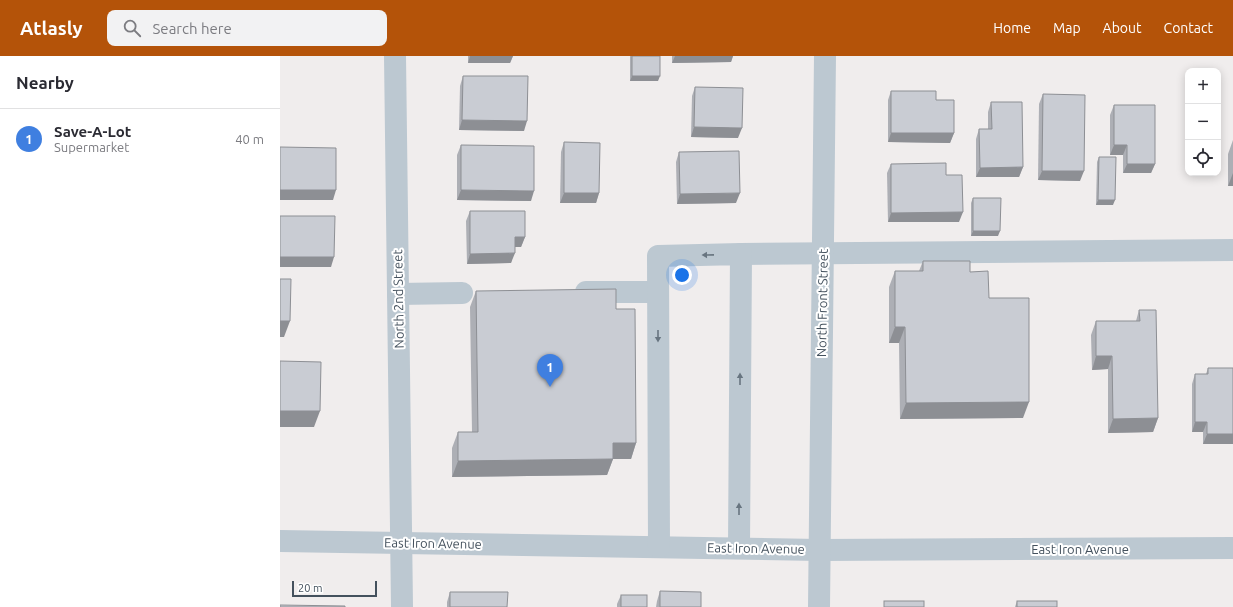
<!DOCTYPE html>
<meta charset="utf-8">
<style>
:root{--surface:#fff;--page:#f2f2f3;--text:#2b2b33;--muted:#7c7c81;--line:#e1e1e2;--accent:#b45309}
body{margin:0;font-family:Ubuntu,sans-serif;background:var(--page);color:var(--text)}
.controls{position:absolute;right:12px;top:12px;display:grid;overflow:hidden;border-radius:8px;box-shadow:0 2px 10px #0003}
.controls button{width:36px;height:36px;display:grid;place-items:center;padding:0;border:0;border-bottom:1px solid var(--line);background:var(--surface);color:var(--text);font:20px sans-serif}
.scale{position:absolute;left:12px;bottom:10px;width:85px;box-sizing:border-box;padding-left:4px;border:2px solid #44515d;border-top:0;font-size:11px;line-height:14px;white-space:nowrap;color:#44515d;-webkit-text-stroke:3px #fff;paint-order:stroke}
.you{position:absolute;left:402px;top:219px;width:14px;height:14px;margin:-10px;border:3px solid #fff;border-radius:50%;background:#1a73e8;box-shadow:0 0 0 6px #1a73e833}
.badge{display:grid;place-items:center;width:26px;height:26px;border-radius:50%;background:var(--accent);color:#fff;font-size:13px;font-weight:700}
.pin{position:absolute;translate:-50% -33px;filter:drop-shadow(0 1px 2px #0008)}
.pin::after{content:'';position:absolute;top:21px;width:14px;height:12px;background:inherit;clip-path:polygon(0 0,100% 0,50% 100%)}
.list{margin:0;padding:0;list-style:none}
h2{display:flex;justify-content:space-between;align-items:center;height:52px;margin:0;padding:0 16px;font-size:17px}
h2 small{font-size:13px;font-weight:400;color:var(--muted)}
.list li{display:grid;grid-template-columns:26px 1fr auto;gap:12px;align-items:center;box-sizing:border-box;height:60px;padding:0 16px;border-top:1px solid var(--line)}
.list b{display:block;font-size:15px;white-space:nowrap}
.list p{margin:0;font-size:13px;white-space:nowrap;color:var(--muted)}
.list em{font-size:13px;font-style:normal;color:var(--muted)}
.icon{flex:none;width:22px;height:22px;fill:none;stroke:currentColor;stroke-width:2;stroke-linecap:round;stroke-linejoin:round}
.map{position:relative;flex:none;width:953px;height:551px;overflow:hidden}
header{display:flex;align-items:center;gap:24px;box-sizing:border-box;height:56px;padding:0 20px;background:var(--accent);color:#fff}
header strong{font-size:19px}
nav{display:flex;gap:22px;margin-inline-start:auto;font-size:14px}
.search{width:280px;height:36px;background:var(--page);display:flex;align-items:center;gap:10px;box-sizing:border-box;padding:0 14px;border-radius:8px;color:var(--muted);font-size:15px}
main{display:flex}
aside{flex:1;background:var(--surface)}
.map>svg:first-child{display:block}
</style>
<header>
<strong>Atlasly</strong>
<div class="search"><svg class="icon" aria-label="search" viewBox="0 0 24 24"><circle cx="10" cy="10" r="6"/><path d="M15 15l6 6"/></svg>Search here</div>
<nav><a>Home</a><a>Map</a><a>About</a><a>Contact</a></nav>
</header>
<main>
<aside>
<h2>Nearby<small></small></h2>
<ul class="list">
<li><span class="badge" style="background:#3f7fe0">1</span><div><b>Save-A-Lot</b><p>Supermarket</p></div><em>40 m</em></li>
</ul>
</aside>
<div class="map">
<svg width="953" height="551" viewBox="0 0 953 551">
<rect width="100%" height="100%" fill="#f0eded"/>
<g fill="none" stroke-linecap="round" stroke-linejoin="round">
<!-- minor -->
<g stroke="#bcc8d1" stroke-width="22">
<polyline points="115,0 122,551"/>
<polyline points="461,198 953,194"/>
<polyline points="306,236 378,236"/>
<polyline points="118,238 182,237"/>
<polyline points="0,485 539,494 953,492"/>
<polyline points="379,491 378,200 461,198 459,492"/>
<polyline points="539,551 545,0"/>
</g>
</g>
<!-- wall -->
<g fill="#adafb5">
<polygon points="188,0 233,0 230,7 188,7"/>
<polygon points="350,0 380,0 378,25 350,25"/>
<polygon points="392,0 453,0 451,6 392,7"/>
<polygon points="183,20 244,75 179,74 180,30"/>
<polygon points="415,31 458,82 411,81 412,40"/>
<polygon points="611,35 656,44 674,77 670,87 608,86 608,44"/>
<polygon points="763,38 800,125 758,124 759,48"/>
<polygon points="711,46 743,111 739,121 696,121 696,83 699,73 708,73 708,56"/>
<polygon points="834,49 875,108 871,117 843,117 843,99 830,99 830,59"/>
<polygon points="953,84 953,130 948,130 948,98"/>
<polygon points="284,86 319,137 316,147 280,147 281,96"/>
<polygon points="181,89 251,145 177,144 177,99"/>
<polygon points="399,96 456,147 397,148 396,106"/>
<polygon points="819,101 833,149 816,149 817,106"/>
<polygon points="611,108 666,119 679,166 608,166 607,117"/>
<polygon points="693,142 718,180 691,180 691,147"/>
<polygon points="190,155 245,181 241,191 235,191 231,207 187,208 186,165"/>
<polygon points="643,205 690,216 709,242 743,362 620,363 619,287 609,287 609,231 615,215 639,215"/>
<polygon points="196,235 336,253 356,387 351,403 333,403 327,419 172,421 172,392 178,376 192,376 190,251"/>
<polygon points="859,254 878,362 873,376 828,377 828,313 812,314 811,279 816,265 856,265"/>
<polygon points="928,312 953,388 923,388 923,376 912,376 912,328 915,318 926,318"/>
<polygon points="380,535 421,551 376,551 377,545"/>
<polygon points="170,536 227,551 167,551 167,546"/>
<polygon points="341,539 367,551 337,551 337,548"/>
<polygon points="737,545 777,551 735,551"/>
</g>
<!-- shaded-wall -->
<g fill="#8d8f94">
<polygon points="190,0 233,0 230,7 188,7"/>
<polygon points="395,0 453,0 451,6 392,7"/>
<polygon points="352,20 380,20 378,25 350,25"/>
<polygon points="182,64 247,65 244,75 179,74"/>
<polygon points="414,71 462,72 458,82 411,81"/>
<polygon points="611,77 674,77 670,87 608,86"/>
<polygon points="834,89 847,89 843,99 830,99"/>
<polygon points="847,108 875,108 871,117 843,117"/>
<polygon points="743,111 739,121 696,121 700,112"/>
<polygon points="762,115 804,115 800,125 758,124"/>
<polygon points="953,117 953,130 948,130"/>
<polygon points="0,134 56,134 53,144 0,144"/>
<polygon points="181,134 254,135 251,145 177,144"/>
<polygon points="284,137 319,137 316,147 280,147"/>
<polygon points="460,137 456,147 397,148 400,138"/>
<polygon points="818,144 835,144 833,149 816,149"/>
<polygon points="683,156 679,166 608,166 611,157"/>
<polygon points="693,175 720,175 718,180 691,180"/>
<polygon points="235,181 245,181 241,191 231,191"/>
<polygon points="235,197 231,207 187,208 190,198"/>
<polygon points="0,201 54,201 51,211 0,211"/>
<polygon points="0,265 10,265 4,281 0,281"/>
<polygon points="615,271 625,271 619,287 609,287"/>
<polygon points="816,300 832,300 828,313 812,314"/>
<polygon points="749,346 743,362 620,363 626,347"/>
<polygon points="0,355 40,355 34,371 0,371"/>
<polygon points="878,362 873,376 828,377 833,363"/>
<polygon points="915,366 927,366 923,376 912,376"/>
<polygon points="927,378 953,378 953,388 923,388"/>
<polygon points="333,387 356,387 351,403 327,403"/>
<polygon points="333,403 327,419 172,421 178,405"/>
</g>
<!-- building -->
<g fill="#c9ccd3" stroke="#8d8f94">
<rect x="352" y="0" width="28" height="20"/>
<polygon points="183,20 248,20 247,65 182,64"/>
<polygon points="415,31 463,32 462,72 414,71"/>
<polygon points="611,35 656,35 656,44 674,44 674,77 611,77"/>
<polygon points="763,38 805,39 804,115 762,115"/>
<polygon points="711,46 742,46 743,111 700,112 699,73 712,73"/>
<polygon points="834,49 875,49 875,108 847,108 847,89 834,89"/>
<polygon points="284,86 320,87 319,137 284,137"/>
<polygon points="181,89 254,90 254,135 181,134"/>
<polygon points="0,91 56,92 56,134 0,134"/>
<polygon points="459,95 460,137 400,138 399,96"/>
<polygon points="819,101 836,101 835,144 818,144"/>
<polygon points="666,107 666,119 682,119 683,156 611,157 611,108"/>
<polygon points="693,142 721,142 720,175 693,175"/>
<polygon points="190,155 245,155 245,181 235,181 235,197 190,198"/>
<polygon points="0,160 55,160 54,201 0,201"/>
<polygon points="643,205 690,205 690,216 708,215 709,242 749,242 749,346 626,347 625,271 615,271 615,215 643,215"/>
<polygon points="0,223 11,223 10,265 0,265"/>
<polygon points="336,233 336,253 355,253 356,387 333,387 333,403 178,405 178,376 198,376 196,235"/>
<polygon points="859,254 876,254 878,362 833,363 832,300 816,300 816,265 860,265"/>
<polygon points="0,305 41,306 40,355 0,355"/>
<polygon points="928,312 953,312 953,378 927,378 927,366 915,366 915,318 928,318"/>
<polygon points="380,535 421,536 421,551 380,551"/>
<polygon points="170,536 228,536 227,551 170,551"/>
<rect x="341" y="539" width="26" height="12"/>
<rect x="604" y="545" width="40" height="6"/>
<rect x="737" y="545" width="40" height="6"/>
<polygon points="0,549 65,550 65,551 0,551"/>
</g>
<!-- one-way arrows -->
<defs><path id="oneway-solid" d="M-6-.8H1V-3.2L6.5 0L1 3.2V.8H-6Z"/></defs>
<g fill="#687580">
<use href="#oneway-solid" transform="translate(428 199) rotate(179)"/>
<use href="#oneway-solid" transform="translate(378 280) rotate(90)"/>
<use href="#oneway-solid" transform="translate(460 323) rotate(-90)"/>
<use href="#oneway-solid" transform="translate(459 453) rotate(-90)"/>
</g>
<g text-anchor="middle" stroke-width="4" stroke-linejoin="round" paint-order="stroke">
<!-- street labels -->
<g font-size="13" fill="#44515d" stroke="#fff">
<text transform="translate(118 243) rotate(-91)" y="5">North 2nd Street</text>
<text transform="translate(542 247) rotate(-89)" y="5">North Front Street</text>
<text transform="translate(153 487) rotate(1)" y="5">East Iron Avenue</text>
<text transform="translate(476 492) rotate(1)" y="5">East Iron Avenue</text>
<text x="800" y="498">East Iron Avenue</text>
</g>
</g>
</svg>
<div class="controls">
<button>+</button>
<button>−</button>
<button><svg class="icon" aria-label="locate" viewBox="0 0 24 24"><circle cx="12" cy="12" r="6"/><path d="M12 2v4M12 18v4M2 12h4M18 12h4"/></svg></button>
</div>
<div class="scale">20 m</div>
<div class="you"></div>
<div class="pin badge" style="left:270px;top:331px;background:#3f7fe0">1</div>
</div>
</main>
